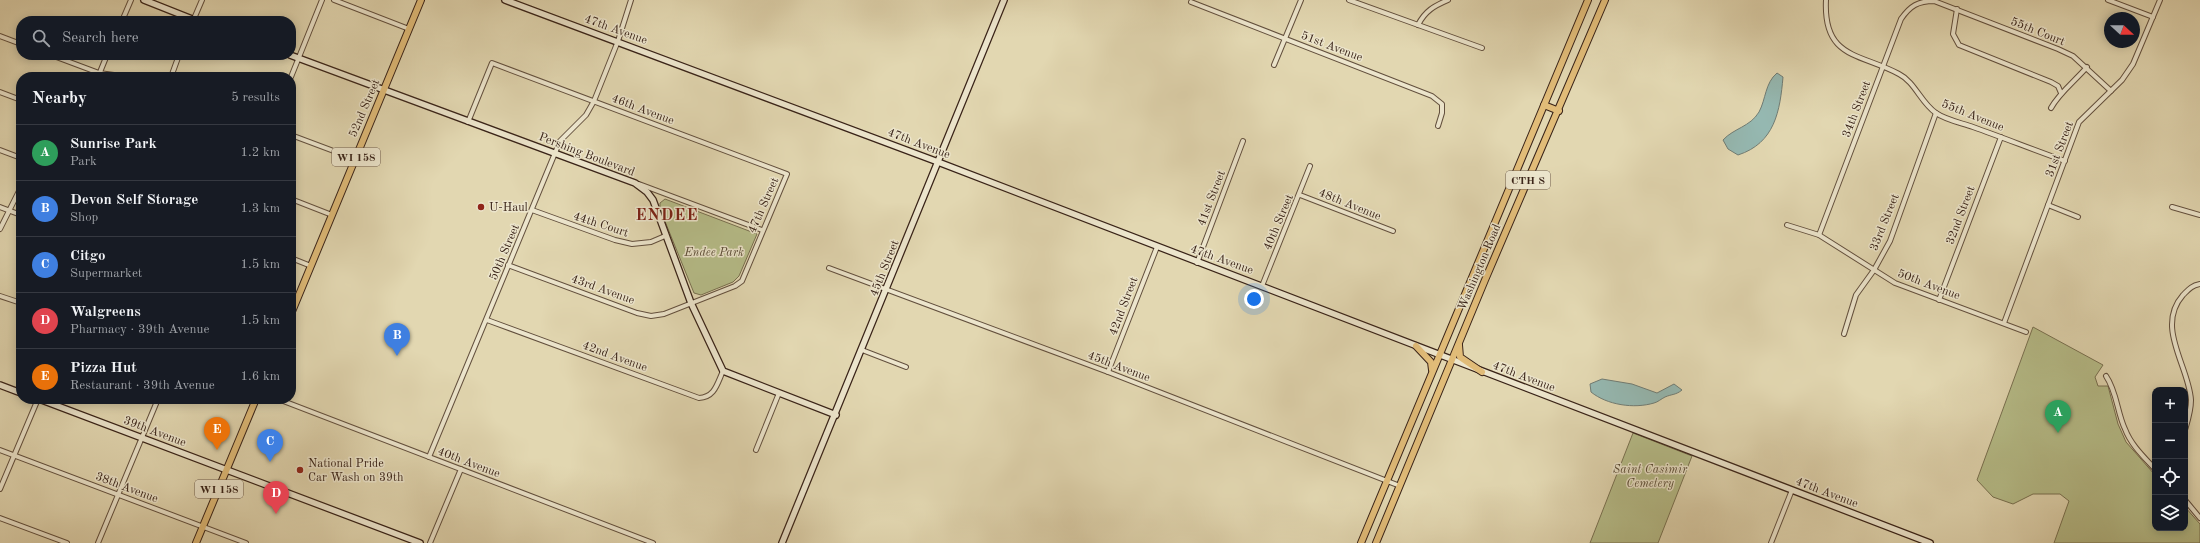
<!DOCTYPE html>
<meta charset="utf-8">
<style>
:root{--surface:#171b24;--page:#242831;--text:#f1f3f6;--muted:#9ea1a6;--line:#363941;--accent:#c59692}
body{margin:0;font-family:"Old Standard TT",serif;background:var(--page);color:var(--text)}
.controls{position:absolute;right:12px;bottom:12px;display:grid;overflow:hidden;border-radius:8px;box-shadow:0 2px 10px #0003}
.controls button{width:36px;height:36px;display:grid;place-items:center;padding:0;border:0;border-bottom:1px solid var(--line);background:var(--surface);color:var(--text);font:20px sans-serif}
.compass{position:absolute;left:2104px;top:12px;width:36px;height:36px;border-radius:50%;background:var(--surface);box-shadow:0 2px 10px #0003;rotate:111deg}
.you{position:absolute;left:1254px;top:299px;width:14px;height:14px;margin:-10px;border:3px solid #fff;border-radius:50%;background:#1a73e8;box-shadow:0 0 0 6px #1a73e833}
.badge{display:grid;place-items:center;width:26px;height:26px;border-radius:50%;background:var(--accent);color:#fff;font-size:13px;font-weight:700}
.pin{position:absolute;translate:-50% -33px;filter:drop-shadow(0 1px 2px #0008)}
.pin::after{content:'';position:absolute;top:21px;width:14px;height:12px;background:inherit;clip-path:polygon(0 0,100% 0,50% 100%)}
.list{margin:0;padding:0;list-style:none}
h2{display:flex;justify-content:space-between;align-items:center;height:52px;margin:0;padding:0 16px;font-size:17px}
h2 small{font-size:13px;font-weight:400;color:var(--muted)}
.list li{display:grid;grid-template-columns:26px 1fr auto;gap:12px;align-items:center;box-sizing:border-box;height:56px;padding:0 16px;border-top:1px solid var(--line)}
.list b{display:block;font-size:15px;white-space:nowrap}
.list p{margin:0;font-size:13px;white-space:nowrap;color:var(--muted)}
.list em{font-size:13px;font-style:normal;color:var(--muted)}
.icon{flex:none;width:22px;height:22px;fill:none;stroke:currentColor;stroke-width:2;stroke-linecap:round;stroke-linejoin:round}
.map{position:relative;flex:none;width:2200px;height:543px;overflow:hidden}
.search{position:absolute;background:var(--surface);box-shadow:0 2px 10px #0003;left:16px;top:16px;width:280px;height:44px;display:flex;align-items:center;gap:10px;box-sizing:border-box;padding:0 14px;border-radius:16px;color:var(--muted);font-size:15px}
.panel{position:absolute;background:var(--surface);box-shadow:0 2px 10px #0003;left:16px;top:72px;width:280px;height:332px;border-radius:16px}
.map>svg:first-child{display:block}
</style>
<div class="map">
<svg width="2200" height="543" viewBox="0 0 2200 543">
<rect width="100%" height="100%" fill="#e2d7b1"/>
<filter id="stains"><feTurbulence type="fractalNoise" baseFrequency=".005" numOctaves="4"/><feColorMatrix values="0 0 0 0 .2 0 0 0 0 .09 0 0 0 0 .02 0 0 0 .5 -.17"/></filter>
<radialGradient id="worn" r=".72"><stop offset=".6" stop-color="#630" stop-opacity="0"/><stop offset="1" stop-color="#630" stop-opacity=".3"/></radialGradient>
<!-- green -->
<g fill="#b6bd89" stroke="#787050">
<polygon points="665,199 757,234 739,276 733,282 701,295 694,293 660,209 660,203"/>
<polygon points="2033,327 2103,365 2095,377 2098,386 2108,386 2118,424 2126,442 2155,475 2155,528 2185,528 2185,507 2200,524 2200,543 2054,543 2069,501 2060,494 2033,494 2013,504 1993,497 1977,480"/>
<polygon points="1633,433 1692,456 1658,543 1590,543"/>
</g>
<!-- water -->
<g fill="#95b8b1" stroke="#707c74">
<path d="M1777 73 1783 77C1780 111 1775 143 1738 155L1728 149 1723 140C1734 128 1750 127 1759 112 1766 99 1765 83 1777 73Z"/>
<path d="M1602 379 1632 384 1657 393 1674 384 1682 390C1676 395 1672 394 1665 397 1661 399 1658 402 1654 403 1634 409 1607 405 1591 392L1590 384Z"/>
</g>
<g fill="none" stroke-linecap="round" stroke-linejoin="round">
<defs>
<g id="street">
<polyline points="334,0 409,29"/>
<polyline points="1349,0 1482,48"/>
<path d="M1826 0C1823 59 1860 53 1899 74 1915 82 1921 103 1936 113 1946 120 1962 123 1973 127 2004 138 2034 150 2065 161"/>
<polyline points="2108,0 2153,17"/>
<polyline points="1191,2 1432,96 1442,104 1442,113 1438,126"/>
<polyline points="1957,9 1953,34 1959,45 2051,82 2058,86 2061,93"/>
<polyline points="122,21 131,0"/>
<polyline points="193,21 202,0"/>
<path d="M1418 25C1425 11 1434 6 1448 0"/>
<polyline points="0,36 21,44"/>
<polyline points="51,55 99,73 129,77"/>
<polyline points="1274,65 1301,0"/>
<polyline points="98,77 107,55"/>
<polyline points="171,77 179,55"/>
<polyline points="291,77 322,0"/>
<polyline points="0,92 21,100"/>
<path d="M2051 108C2059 93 2075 81 2087 67"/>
<polyline points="468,122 492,63 787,174 742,281 735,286 664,314 651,316 637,313 508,265"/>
<polyline points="291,135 355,159"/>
<polyline points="0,150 21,158"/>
<polyline points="639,184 762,230"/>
<polyline points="1300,195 1393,231"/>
<polyline points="291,199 332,215"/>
<polyline points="2048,205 2078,217"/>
<polyline points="0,207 21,215"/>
<polyline points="2172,207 2200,215"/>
<polyline points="532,210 615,240 632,244 651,242 665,236"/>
<polyline points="1787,225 1819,235 1895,283 2026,332"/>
<polyline points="0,229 21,187"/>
<path d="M1819 235 1901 19C1910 6 1918 1 1934 1L2058 49 2073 56 2111 91"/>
<polyline points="291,258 311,266"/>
<polyline points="1197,263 1243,141"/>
<polyline points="829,268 1108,372 1400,486"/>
<polyline points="1262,286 1310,166"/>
<polyline points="0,296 21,303"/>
<polyline points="1939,300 2001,137"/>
<path d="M487 320 699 398C715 397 717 384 723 371"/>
<polyline points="2004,323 2079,122 2122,80 2133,64 2160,0"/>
<polyline points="1844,334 1856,295 1874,270 1890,241 1936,113"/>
<polyline points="862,350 906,367"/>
<polyline points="1108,372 1157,247"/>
<path d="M2106 376C2117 392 2117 412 2125 429 2131 445 2144 457 2155 469"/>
<polyline points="278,399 653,543"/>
<path d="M2185 430C2188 420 2191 411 2191 400 2189 366 2155 327 2183 295 2189 289 2191 286 2200 284"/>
<polyline points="0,450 246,543"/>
<polyline points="756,450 779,393"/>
<polyline points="429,457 560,141 586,115 594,101 618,41 631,0"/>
<polyline points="0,489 38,399"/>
<polyline points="2185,500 2200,518"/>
<polyline points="0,518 67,543"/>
<polyline points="98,543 158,399"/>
<polyline points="430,543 461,469"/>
<polyline points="1771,543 1792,490"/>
</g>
<g id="secondary">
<polyline points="144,0 197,21"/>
<polyline points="505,0 938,162 1930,543"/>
<polyline points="290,55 635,183 647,192 653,200 691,303 723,371 836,415"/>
<polyline points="0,385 21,393"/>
<polyline points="39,399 420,543"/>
<polyline points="782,543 1004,0"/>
</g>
<g id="primary">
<polyline points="1544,105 1559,111"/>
<polyline points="291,314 421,0"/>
<polyline points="1459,345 1460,357 1482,372"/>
<polyline points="1416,346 1431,362 1432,370"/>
<polyline points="196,543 256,399"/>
<polyline points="1361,543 1588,0"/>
<polyline points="1376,543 1485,280 1605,0"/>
</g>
</defs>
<!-- street casing -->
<use href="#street" stroke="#63503e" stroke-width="6"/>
<!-- secondary casing -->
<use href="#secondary" stroke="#392318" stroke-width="8"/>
<!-- primary casing -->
<use href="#primary" stroke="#392318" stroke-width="8"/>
<!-- street -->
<use href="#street" stroke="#ece5cc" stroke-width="4"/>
<!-- secondary -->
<use href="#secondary" stroke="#ece5cc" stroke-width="5.5"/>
<!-- primary -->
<use href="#primary" stroke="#e1bc78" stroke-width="6"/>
</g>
<!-- markers -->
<g fill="#8f2418" stroke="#ece5cc" stroke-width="1.5">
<circle cx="481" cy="207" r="4"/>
<circle cx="300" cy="470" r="4"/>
</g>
<g text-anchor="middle" stroke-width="3" stroke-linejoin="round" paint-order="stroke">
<!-- shield labels -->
<g fill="#ece5cc" stroke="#6f5d4e" stroke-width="1">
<rect x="332" y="148" width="48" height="18" rx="3"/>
<rect x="1506" y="171" width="44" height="18" rx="3"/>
<rect x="195" y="480" width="48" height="18" rx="3"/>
</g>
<g font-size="11" font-weight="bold" fill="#392318">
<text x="356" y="161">WI 158</text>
<text x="1528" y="184">CTH S</text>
<text x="219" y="493">WI 158</text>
</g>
<!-- street labels -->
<g font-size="12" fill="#392318" stroke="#ece5cc">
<text transform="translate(616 29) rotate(20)" y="4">47th Avenue</text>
<text transform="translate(2038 31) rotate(22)" y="4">55th Court</text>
<text transform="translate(1332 46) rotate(21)" y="4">51st Avenue</text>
<text transform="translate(364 108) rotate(-67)" y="4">52nd Street</text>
<text transform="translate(643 109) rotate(21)" y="4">46th Avenue</text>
<text transform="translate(1856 109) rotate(-69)" y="4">34th Street</text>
<text transform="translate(1973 115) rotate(22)" y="4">55th Avenue</text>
<text transform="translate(919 143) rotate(21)" y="4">47th Avenue</text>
<text transform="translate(2059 149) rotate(-69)" y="4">31st Street</text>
<text transform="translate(587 154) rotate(21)" y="4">Pershing Boulevard</text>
<text transform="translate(1211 198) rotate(-69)" y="4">41st Street</text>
<text transform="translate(1350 204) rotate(22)" y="4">48th Avenue</text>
<text transform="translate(763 205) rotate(-66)" y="4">47th Street</text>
<text transform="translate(1960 215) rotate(-69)" y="4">32nd Street</text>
<text transform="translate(1278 222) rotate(-67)" y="4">40th Street</text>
<text transform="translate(1884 222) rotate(-68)" y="4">33rd Street</text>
<text transform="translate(601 224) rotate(18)" y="4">44th Court</text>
<text transform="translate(504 252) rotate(-67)" y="4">50th Street</text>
<text transform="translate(1222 259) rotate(20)" y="4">47th Avenue</text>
<text transform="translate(1479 267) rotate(-67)" y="4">Washington Road</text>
<text transform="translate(884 268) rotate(-68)" y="4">45th Street</text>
<text transform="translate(1929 284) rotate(21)" y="4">50th Avenue</text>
<text transform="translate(603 289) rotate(20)" y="4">43rd Avenue</text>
<text transform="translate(1123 306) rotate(-69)" y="4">42nd Street</text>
<text transform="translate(615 356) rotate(20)" y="4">42nd Avenue</text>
<text transform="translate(1119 366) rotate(21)" y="4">45th Avenue</text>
<text transform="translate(1524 376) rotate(21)" y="4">47th Avenue</text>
<text transform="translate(155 431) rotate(21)" y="4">39th Avenue</text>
<text transform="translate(469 462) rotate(21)" y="4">40th Avenue</text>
<text transform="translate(127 487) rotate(21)" y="4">38th Avenue</text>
<text transform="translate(1827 492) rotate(21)" y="4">47th Avenue</text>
</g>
<!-- poi labels -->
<g font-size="12" fill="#392318" stroke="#ece5cc" text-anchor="start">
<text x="489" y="211">U-Haul</text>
<text x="308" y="467">National Pride<tspan x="308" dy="14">Car Wash on 39th</tspan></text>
</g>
<!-- park labels -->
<g font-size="12" font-style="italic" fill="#584a34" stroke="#ece5cc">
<text x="714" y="256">Endee Park</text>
<text x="1650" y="473">Saint Casimir<tspan x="1650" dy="14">Cemetery</tspan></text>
</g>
<!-- district labels -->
<g font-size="16" font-weight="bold" letter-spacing="1" fill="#7a1f14" stroke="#ece5cc">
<text x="667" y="220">ENDEE</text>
</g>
</g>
<rect width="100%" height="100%" filter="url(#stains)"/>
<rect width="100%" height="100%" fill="url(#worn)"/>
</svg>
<div class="controls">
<button>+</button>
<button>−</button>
<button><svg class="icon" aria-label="locate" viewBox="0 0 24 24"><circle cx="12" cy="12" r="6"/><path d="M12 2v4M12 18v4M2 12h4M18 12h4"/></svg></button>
<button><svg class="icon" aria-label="layers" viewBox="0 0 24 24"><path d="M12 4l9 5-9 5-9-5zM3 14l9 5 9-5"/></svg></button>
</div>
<svg class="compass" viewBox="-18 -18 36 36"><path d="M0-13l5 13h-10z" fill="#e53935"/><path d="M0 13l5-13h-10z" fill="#9ea1a6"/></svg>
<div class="you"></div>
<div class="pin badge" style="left:2058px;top:433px;background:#2e9e5b">A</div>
<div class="pin badge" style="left:397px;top:356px;background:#3f7fe0">B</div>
<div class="pin badge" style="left:270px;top:462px;background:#3f7fe0">C</div>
<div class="pin badge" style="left:276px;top:514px;background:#e0444e">D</div>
<div class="pin badge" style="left:217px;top:450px;background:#e8710a">E</div>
<div class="search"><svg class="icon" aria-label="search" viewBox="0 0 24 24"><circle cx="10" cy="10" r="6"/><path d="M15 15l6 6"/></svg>Search here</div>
<section class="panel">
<h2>Nearby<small>5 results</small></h2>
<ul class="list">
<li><span class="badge" style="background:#2e9e5b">A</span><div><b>Sunrise Park</b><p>Park</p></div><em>1.2 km</em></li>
<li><span class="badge" style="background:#3f7fe0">B</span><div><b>Devon Self Storage</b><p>Shop</p></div><em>1.3 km</em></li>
<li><span class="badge" style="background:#3f7fe0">C</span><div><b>Citgo</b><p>Supermarket</p></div><em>1.5 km</em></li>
<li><span class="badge" style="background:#e0444e">D</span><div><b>Walgreens</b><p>Pharmacy · 39th Avenue</p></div><em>1.5 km</em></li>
<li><span class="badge" style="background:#e8710a">E</span><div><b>Pizza Hut</b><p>Restaurant · 39th Avenue</p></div><em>1.6 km</em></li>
</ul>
</section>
</div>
